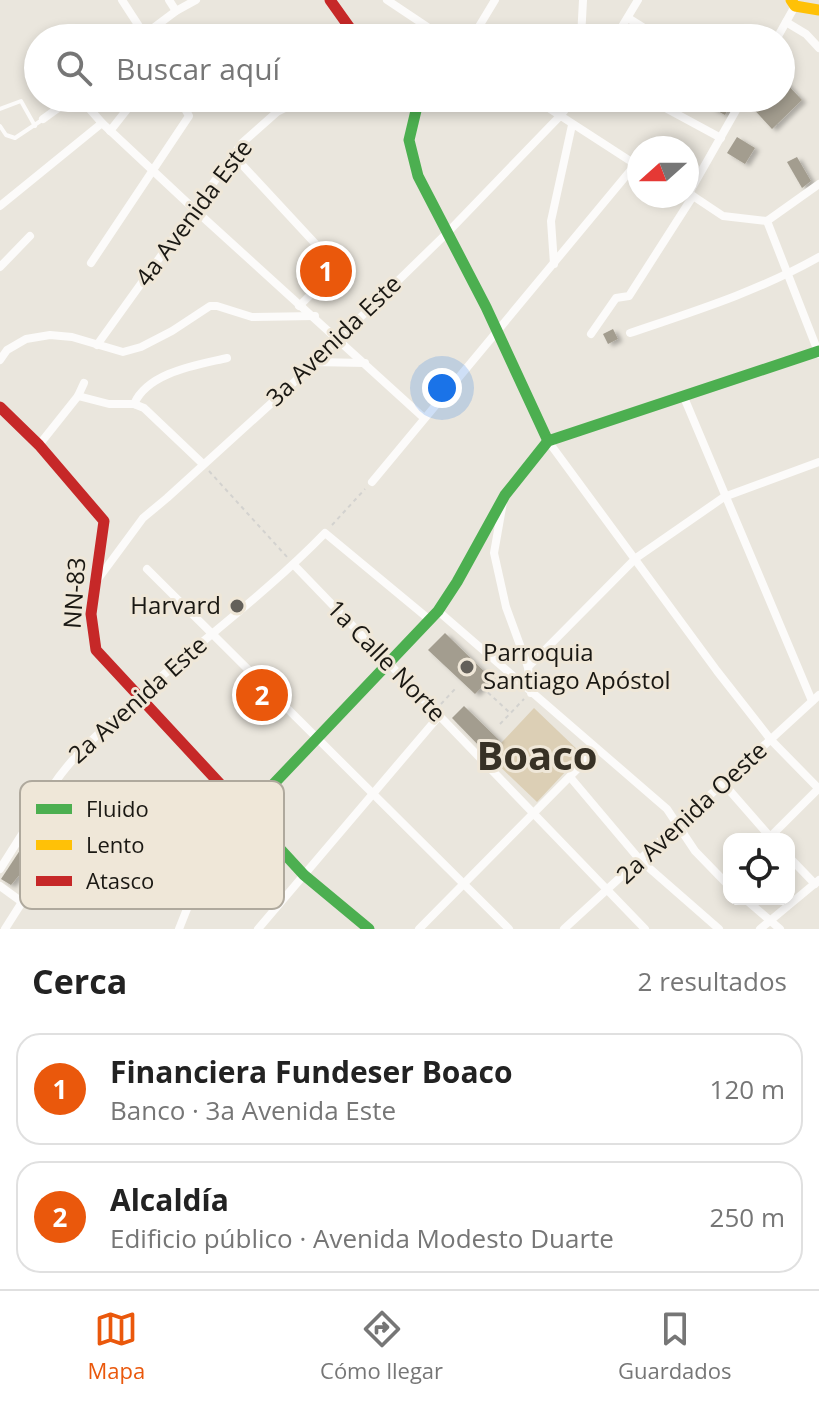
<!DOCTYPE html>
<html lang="es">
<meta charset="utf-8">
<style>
:root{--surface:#fff;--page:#f6f6f6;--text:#222;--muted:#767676;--line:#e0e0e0;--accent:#ea580c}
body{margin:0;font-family:"Open Sans",sans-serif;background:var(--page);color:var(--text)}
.controls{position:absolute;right:24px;bottom:24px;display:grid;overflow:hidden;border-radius:16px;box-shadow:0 4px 12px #0003}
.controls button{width:72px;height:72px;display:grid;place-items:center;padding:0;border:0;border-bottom:2px solid var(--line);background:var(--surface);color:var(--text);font:40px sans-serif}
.compass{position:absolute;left:627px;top:136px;width:72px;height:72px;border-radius:50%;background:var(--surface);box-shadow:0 4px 12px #0003;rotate:249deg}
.you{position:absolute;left:442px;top:388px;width:28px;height:28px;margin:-20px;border:6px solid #fff;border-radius:50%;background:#1a73e8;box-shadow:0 0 0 12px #1a73e833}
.badge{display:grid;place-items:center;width:52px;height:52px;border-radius:50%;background:var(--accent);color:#fff;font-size:26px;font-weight:700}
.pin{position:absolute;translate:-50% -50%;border:4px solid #fff;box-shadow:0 2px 8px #0006}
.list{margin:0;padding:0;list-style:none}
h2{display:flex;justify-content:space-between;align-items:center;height:104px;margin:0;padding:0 32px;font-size:34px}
h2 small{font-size:26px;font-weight:400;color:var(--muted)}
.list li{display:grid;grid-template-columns:52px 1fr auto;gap:24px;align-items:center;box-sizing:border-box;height:112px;margin:0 16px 16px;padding:0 16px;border:2px solid var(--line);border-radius:24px}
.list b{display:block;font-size:30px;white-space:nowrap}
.list p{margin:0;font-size:26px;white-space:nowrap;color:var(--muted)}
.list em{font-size:26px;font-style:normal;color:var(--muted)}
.icon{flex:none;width:44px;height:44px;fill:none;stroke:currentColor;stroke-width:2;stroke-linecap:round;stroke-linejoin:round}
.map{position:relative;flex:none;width:819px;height:929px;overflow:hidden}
.search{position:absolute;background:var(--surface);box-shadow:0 4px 12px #0003;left:24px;right:24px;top:24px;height:88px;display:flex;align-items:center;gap:20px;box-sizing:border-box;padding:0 28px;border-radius:44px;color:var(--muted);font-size:30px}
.sheet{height:360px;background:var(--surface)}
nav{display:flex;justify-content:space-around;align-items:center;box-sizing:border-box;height:112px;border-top:2px solid var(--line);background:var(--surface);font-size:22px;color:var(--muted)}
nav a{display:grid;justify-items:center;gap:4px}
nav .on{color:var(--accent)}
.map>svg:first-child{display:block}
</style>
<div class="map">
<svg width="819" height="929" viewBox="0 0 819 929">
<defs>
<filter id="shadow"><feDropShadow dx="4.5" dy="2.5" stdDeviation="2" flood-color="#0004"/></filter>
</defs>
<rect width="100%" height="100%" fill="#eae6dd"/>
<!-- green -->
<polygon fill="#dccfb5" points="534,708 582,754 537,802 489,756"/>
<!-- building -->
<g fill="#a39d8f" filter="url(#shadow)">
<polygon points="781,78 802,100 772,129 748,103 750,98 781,98"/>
<polygon points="715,98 732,101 725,115 710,107"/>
<polygon points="737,137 755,148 745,164 727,153"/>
<polygon points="797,157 811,181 802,188 787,162"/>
<polygon points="613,329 618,339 608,344 603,334"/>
<polygon points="445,633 491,678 475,694 428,650"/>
<polygon points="464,706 499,740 486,753 452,718"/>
<polygon points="32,832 42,838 32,860 11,885 1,879"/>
</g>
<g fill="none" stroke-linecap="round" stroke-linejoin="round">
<!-- path -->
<g stroke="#d3d2cf" stroke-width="2" stroke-dasharray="4 4" stroke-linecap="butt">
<polyline points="209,471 288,558"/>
<polyline points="332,525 365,489"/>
<polyline points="482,687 509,712"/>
<polyline points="441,704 455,689"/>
<polyline points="500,724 524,699"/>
</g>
<!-- lane -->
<g stroke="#fcfbfa" stroke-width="4">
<polyline points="0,109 21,101 35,126"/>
<polyline points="0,126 6,135 15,138 42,120"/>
</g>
<!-- street -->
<g stroke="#fcfbfa" stroke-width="8">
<polyline points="122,0 146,37"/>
<polyline points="169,0 176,11"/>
<polyline points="387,0 444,38"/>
<polyline points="628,18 660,38"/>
<polyline points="786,22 806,34 819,48"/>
<polyline points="140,38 176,11 196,0"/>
<polyline points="472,38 495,0"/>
<polyline points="581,38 583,0"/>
<polyline points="615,38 638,0"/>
<polyline points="777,38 795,6"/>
<polyline points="80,98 102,123 195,210 424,418"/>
<polyline points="533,98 638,166"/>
<polyline points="647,98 721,138"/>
<polyline points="43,119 72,98"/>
<polyline points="110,131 136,98"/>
<polyline points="233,155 336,266 336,270 299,306"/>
<polyline points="687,192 723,216 767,221 819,184"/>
<polyline points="689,193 743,98"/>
<polyline points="0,206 102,123"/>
<polyline points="767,221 819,354"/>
<polyline points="91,263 189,116 179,98"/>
<polyline points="554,264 551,221 572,125"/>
<polyline points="0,267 30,236"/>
<path d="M630 333C695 311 759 291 819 257"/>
<polyline points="591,334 616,298 629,296 693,196"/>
<polyline points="97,345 242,143 277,112 305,98"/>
<polyline points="0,360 7,350 26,339 50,335 72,337 123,352 141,347 172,331 210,306 217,306 252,317 315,316"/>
<polyline points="314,362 365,363"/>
<polyline points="683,395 812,701"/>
<polyline points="78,396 109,404 134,404 144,408 203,464"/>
<path d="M134 404C148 372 197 365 227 358"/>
<polyline points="548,441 717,671 771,740 819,789"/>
<polyline points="39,445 78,396 84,383"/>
<polyline points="372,482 635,165"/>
<polyline points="503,502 494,553 506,607 528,667 531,693"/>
<polyline points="294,565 645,929"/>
<polyline points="147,569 509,929"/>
<polyline points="98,579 143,518 167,498 287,389 448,232 560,116 574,98"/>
<polyline points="438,611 667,809 695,851 729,886"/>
<polyline points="528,667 636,558 724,497 819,462"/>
<polyline points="570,777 640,860 719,929"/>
<polyline points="723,783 772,839"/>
<polyline points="36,812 124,893"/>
<polyline points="770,837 819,788"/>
<polyline points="789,857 815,884"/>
<polyline points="0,869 52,787"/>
<polyline points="0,886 22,902"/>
<polyline points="745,899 780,929"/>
<path d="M5 929 78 814V807L52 787C70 759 94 738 118 715 185 652 261 599 325 533L430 620"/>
<polyline points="179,929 204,866 246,813"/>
<polyline points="258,929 439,716"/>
<polyline points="419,929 597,749"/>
<polyline points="564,929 819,695"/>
<polyline points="760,929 819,880"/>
</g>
<!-- fast -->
<g stroke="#4caf50" stroke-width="11">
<polyline points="419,98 409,140 418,176 486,307 548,441"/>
<polyline points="235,800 304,875 369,929"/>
<polyline points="246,813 438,611 457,582 505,495 548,441 819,351"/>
</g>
<!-- slow -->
<polyline stroke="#ffc107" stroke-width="11" points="791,0 795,6 819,10"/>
<!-- jam -->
<g stroke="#c62828" stroke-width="11">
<polyline points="330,0 357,38"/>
<polyline points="0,407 39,445 104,521 91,614 96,650 235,800"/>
</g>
</g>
<!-- markers -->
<g fill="#63605a" stroke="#efe7d8" stroke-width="3">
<circle cx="237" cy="606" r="8"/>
<circle cx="467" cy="667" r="8"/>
</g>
<g text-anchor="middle" stroke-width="6" stroke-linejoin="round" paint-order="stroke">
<!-- street labels -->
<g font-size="24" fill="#1a1813" stroke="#efe7d8">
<text transform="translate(194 213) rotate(-53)" y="8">4a Avenida Este</text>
<text transform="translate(334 341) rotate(-44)" y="8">3a Avenida Este</text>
<text transform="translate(75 593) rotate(-86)" y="8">NN-83</text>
<text transform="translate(386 661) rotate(46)" y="8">1a Calle Norte</text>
<text transform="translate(138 700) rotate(-42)" y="8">2a Avenida Este</text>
<text transform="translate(692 813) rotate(-43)" y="8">2a Avenida Oeste</text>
</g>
<!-- poi labels -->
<g font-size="24" fill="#1a1813" stroke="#efe7d8" text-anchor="end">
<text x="221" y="614">Harvard</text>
<text x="483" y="661" text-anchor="start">Parroquia<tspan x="483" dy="28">Santiago Apóstol</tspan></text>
</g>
<!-- town labels -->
<g font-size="40" font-weight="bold" fill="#373125" stroke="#efe7d8">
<text x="537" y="770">Boaco</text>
</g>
</g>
<!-- legend -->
<rect x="20" y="781" width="264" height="128" rx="12" fill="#efe7d8" stroke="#afa99d" stroke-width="2"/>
<rect x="36" y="804" width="36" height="10" fill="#4caf50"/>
<rect x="36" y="840" width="36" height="10" fill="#ffc107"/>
<rect x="36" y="876" width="36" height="10" fill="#c62828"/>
<g font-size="22" fill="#1a1813">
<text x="86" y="817">Fluido</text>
<text x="86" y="853">Lento</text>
<text x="86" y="889">Atasco</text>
</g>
</svg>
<div class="controls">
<button><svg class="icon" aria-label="locate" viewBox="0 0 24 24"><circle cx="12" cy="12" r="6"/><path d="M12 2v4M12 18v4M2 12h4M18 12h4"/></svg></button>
</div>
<svg class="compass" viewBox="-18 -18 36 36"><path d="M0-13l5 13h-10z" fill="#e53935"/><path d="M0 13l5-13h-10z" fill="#767676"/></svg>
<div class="you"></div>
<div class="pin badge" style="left:326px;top:271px">1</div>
<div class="pin badge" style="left:262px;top:695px">2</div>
<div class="search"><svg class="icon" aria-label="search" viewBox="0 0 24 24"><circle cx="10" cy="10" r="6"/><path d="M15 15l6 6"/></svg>Buscar aquí</div>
</div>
<section class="sheet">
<h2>Cerca<small>2 resultados</small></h2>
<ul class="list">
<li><span class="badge">1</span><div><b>Financiera Fundeser Boaco</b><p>Banco · 3a Avenida Este</p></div><em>120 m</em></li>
<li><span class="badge">2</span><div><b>Alcaldía</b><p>Edificio público · Avenida Modesto Duarte</p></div><em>250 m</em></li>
</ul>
</section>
<nav>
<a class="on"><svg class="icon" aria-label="map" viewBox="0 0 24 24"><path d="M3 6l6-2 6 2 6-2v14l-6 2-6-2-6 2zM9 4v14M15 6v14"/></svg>Mapa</a>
<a><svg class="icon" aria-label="directions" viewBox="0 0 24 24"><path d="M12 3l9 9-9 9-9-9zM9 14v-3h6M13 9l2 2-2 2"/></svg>Cómo llegar</a>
<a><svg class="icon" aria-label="saved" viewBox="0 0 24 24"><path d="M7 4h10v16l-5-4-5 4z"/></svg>Guardados</a>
</nav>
